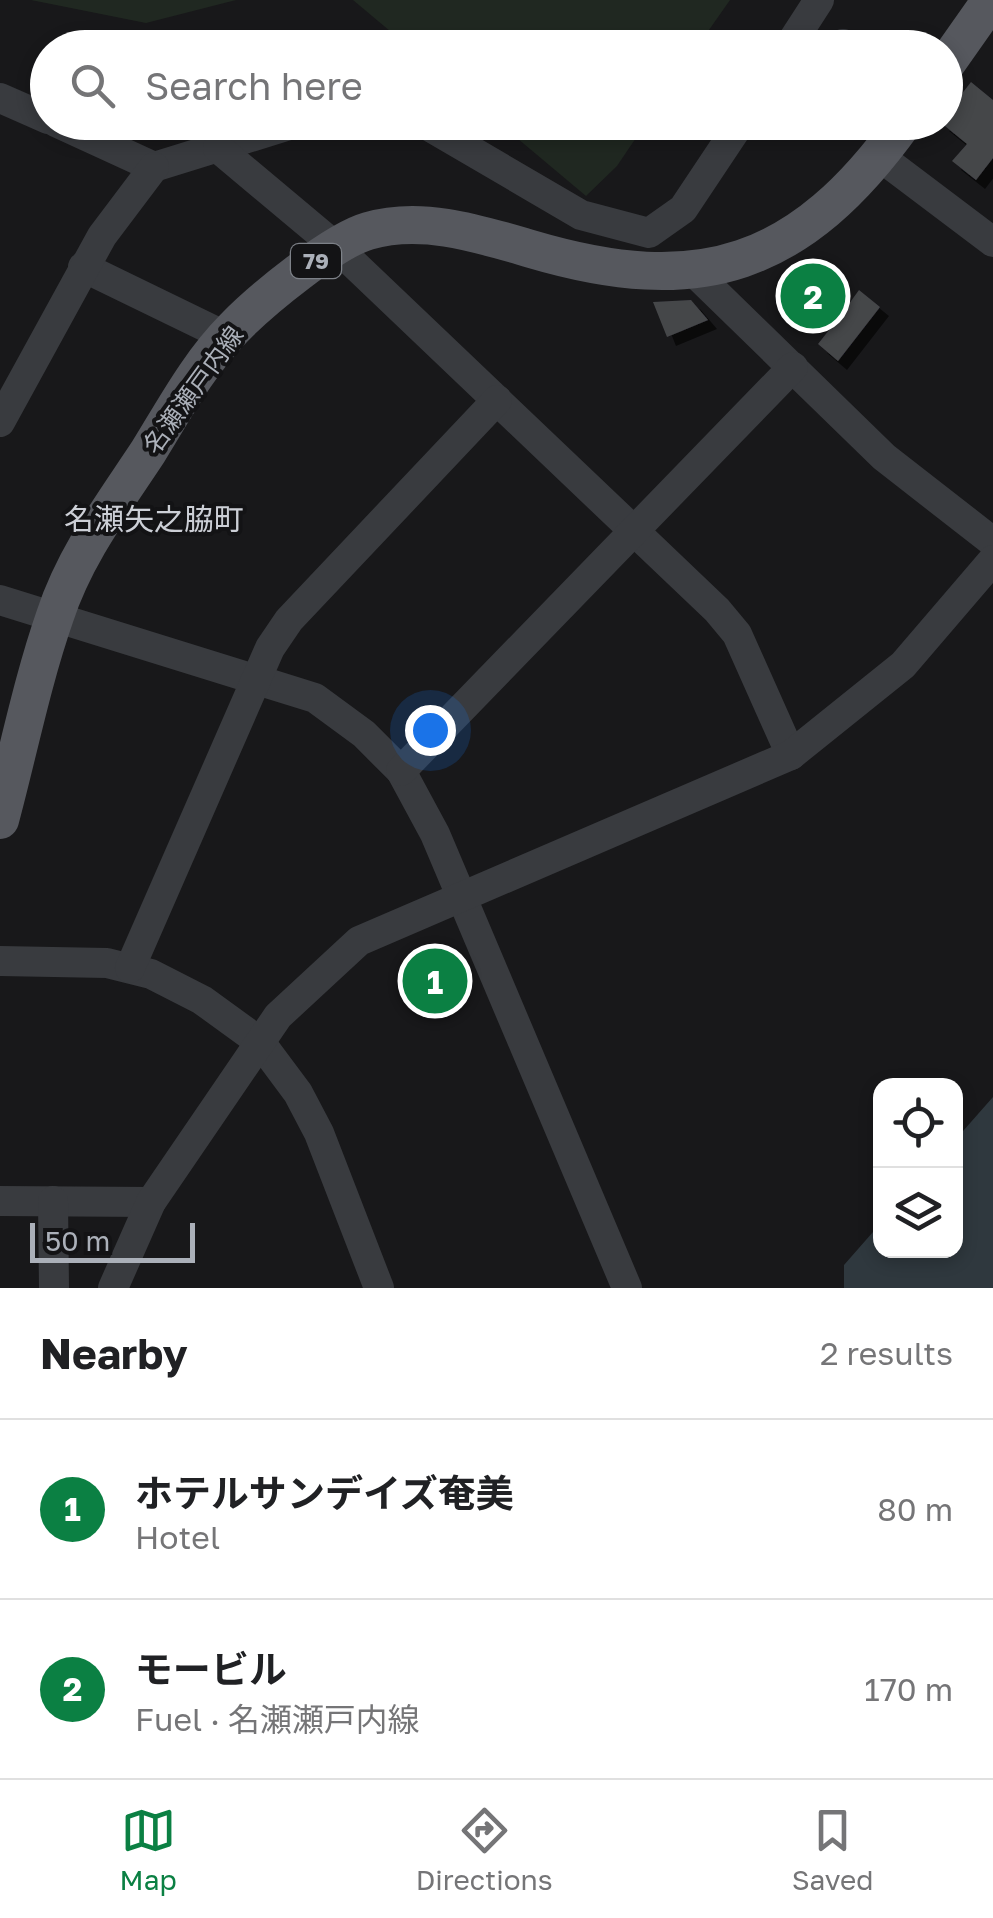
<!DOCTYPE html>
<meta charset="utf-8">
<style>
:root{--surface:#fff;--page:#f6f6f6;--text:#202124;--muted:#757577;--line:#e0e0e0;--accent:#0b8043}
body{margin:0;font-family:"Golos Text","Noto Sans JP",sans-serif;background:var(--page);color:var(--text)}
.controls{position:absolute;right:30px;bottom:30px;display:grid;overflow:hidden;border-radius:20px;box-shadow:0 5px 15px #0003}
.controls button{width:90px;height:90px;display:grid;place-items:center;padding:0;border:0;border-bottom:2px solid var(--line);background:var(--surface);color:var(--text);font:50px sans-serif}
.scale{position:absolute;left:30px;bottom:25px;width:165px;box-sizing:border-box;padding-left:10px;border:5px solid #abb0b9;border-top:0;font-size:28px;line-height:35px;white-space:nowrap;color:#abb0b9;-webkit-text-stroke:8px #131315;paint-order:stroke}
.you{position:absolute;left:430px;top:730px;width:35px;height:35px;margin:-25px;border:8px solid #fff;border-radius:50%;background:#1a73e8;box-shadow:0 0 0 15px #1a73e833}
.badge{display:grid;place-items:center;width:65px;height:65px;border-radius:50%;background:var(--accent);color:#fff;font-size:32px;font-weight:700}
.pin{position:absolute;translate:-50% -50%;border:5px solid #fff;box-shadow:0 2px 10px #0006}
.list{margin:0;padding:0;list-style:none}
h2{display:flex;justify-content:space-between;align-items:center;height:130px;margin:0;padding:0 40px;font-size:42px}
h2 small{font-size:32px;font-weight:400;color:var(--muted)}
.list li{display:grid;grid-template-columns:65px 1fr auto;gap:30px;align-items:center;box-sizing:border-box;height:180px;padding:0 40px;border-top:2px solid var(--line)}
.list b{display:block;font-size:38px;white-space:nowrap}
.list p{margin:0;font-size:32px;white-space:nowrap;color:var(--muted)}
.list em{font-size:32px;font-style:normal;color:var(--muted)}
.icon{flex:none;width:55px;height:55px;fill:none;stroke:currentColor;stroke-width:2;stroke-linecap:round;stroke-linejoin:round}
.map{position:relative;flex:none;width:993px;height:1288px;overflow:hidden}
.search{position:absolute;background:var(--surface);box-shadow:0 5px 15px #0003;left:30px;right:30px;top:30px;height:110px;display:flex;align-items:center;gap:25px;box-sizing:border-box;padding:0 35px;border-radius:55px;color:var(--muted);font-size:38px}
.sheet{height:490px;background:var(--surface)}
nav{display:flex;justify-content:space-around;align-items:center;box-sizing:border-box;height:140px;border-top:2px solid var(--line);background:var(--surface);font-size:28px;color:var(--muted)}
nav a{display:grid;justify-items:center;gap:5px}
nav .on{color:var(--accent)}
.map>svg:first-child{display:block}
</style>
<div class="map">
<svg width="993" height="1288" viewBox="0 0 993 1288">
<defs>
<filter id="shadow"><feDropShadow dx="9" dy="9" stdDeviation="0" flood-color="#0009"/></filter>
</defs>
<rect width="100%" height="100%" fill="#18181a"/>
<!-- green -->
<g fill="#202821">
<polygon points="31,0 236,0 146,23"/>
<polygon points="353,0 730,0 697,47 409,47"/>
<polygon points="499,123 646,123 617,166 586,196"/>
</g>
<!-- water -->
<polygon fill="#2f383e" points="993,1097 993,1288 844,1288 844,1265 880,1224 880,1250 956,1250 956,1139"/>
<!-- building -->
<g fill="#45464a" filter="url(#shadow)">
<polygon points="971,82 993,100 993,158 976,180 952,161 967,144 940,122 946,122 946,114"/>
<polygon points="811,272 835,291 832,305 843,312 859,290 880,307 838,361 818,344 833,325 822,317 811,323 788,305 787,297"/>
<polygon points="691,300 708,320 667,337 653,302"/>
</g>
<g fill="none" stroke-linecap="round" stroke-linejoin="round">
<!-- minor -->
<g stroke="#393b3f" stroke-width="30">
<polyline points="843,44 847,48"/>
<polyline points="788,48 819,0"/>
<polyline points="0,98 48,119"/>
<polyline points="56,122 154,167 299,122"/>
<polyline points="422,122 581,215 649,233 683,209 741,122"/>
<polyline points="218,148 335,246 717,610 737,634 791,755"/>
<polyline points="879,156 993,242"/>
<polyline points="83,267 227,337"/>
<polyline points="693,271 884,457 993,542"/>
<polyline points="0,422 102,236 154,167"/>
<polyline points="0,600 315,698 364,734 401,771 435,834 627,1288"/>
<polyline points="401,771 793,367"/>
<polyline points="0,961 107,963 151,974 202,1000 260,1042 298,1093 319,1133 379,1288"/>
<polyline points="130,968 270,648 289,620 497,400"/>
<polyline points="0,1201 151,1202"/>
<polyline points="53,1201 54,1288"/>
<polyline points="113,1288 151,1202 278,1016 359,941 791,755 903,665 993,560"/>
</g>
<!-- major -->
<g stroke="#56585e" stroke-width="38">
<polyline points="946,64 991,0"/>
<path d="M0 820C18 753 32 682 55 616 75 555 113 505 148 452 174 410 199 363 234 328 261 300 333 241 368 231 422 215 480 234 531 249 700 299 800 267 904 122"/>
</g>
</g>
<g text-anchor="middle" stroke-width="8" stroke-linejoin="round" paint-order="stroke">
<!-- shield labels -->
<rect fill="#131315" stroke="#7d8188" stroke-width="2.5" x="291" y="244" width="50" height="34" rx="8"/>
<g font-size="22" font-weight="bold" fill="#abb0b9">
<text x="316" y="269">79</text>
</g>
<!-- street labels -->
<g font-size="25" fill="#abb0b9" stroke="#131315">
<text transform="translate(193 390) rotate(-54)" y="9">名瀬瀬戸内線</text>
</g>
<!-- quarter labels -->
<g font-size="30" fill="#cccfd6" stroke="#131315">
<text x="154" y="530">名瀬矢之脇町</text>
</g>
</g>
</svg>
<div class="controls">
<button><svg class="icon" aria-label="locate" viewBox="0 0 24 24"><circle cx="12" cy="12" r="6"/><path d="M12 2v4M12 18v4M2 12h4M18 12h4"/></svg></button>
<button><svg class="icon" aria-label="layers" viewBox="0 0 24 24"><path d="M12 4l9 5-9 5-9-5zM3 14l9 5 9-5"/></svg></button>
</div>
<div class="scale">50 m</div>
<div class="you"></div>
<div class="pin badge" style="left:435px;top:981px">1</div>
<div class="pin badge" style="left:813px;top:296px">2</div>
<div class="search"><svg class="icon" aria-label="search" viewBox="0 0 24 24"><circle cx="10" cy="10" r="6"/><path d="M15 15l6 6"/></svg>Search here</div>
</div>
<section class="sheet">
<h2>Nearby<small>2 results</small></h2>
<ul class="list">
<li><span class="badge">1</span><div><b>ホテルサンデイズ奄美</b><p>Hotel</p></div><em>80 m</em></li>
<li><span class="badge">2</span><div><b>モービル</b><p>Fuel · 名瀬瀬戸内線</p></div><em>170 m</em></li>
</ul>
</section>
<nav>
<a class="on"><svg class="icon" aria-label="map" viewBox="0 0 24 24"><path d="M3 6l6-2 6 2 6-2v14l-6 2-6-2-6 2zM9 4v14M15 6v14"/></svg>Map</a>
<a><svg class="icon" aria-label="directions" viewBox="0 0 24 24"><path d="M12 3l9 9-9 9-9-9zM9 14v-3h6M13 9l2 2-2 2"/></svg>Directions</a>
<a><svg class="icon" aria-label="saved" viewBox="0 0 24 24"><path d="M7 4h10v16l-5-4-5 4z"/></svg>Saved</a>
</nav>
